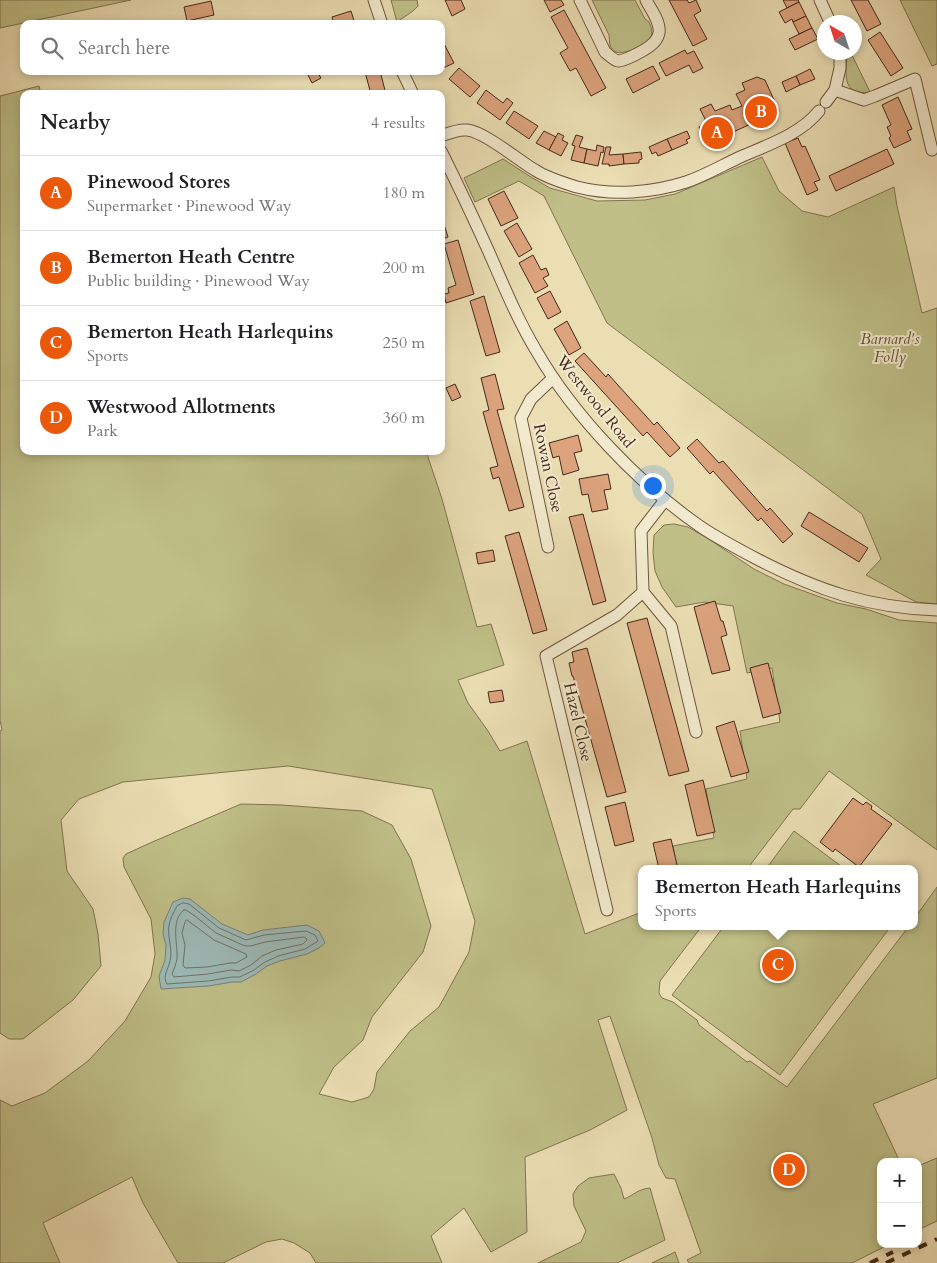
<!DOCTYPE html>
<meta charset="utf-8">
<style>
:root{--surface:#fff;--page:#f6f6f6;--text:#202124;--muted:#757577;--line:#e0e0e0;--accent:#ea580c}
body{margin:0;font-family:Cardo,serif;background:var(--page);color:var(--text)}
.controls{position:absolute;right:15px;bottom:15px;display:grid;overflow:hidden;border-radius:10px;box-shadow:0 2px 8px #0003}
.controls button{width:45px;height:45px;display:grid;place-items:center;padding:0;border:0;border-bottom:1px solid var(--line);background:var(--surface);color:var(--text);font:25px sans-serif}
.compass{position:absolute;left:817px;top:15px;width:45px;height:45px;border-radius:50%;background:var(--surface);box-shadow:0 2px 8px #0003;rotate:321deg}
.you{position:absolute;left:652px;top:485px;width:18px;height:18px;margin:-12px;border:4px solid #fff;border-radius:50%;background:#1a73e8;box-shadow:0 0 0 8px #1a73e833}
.badge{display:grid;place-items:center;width:32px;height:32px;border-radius:50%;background:var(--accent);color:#fff;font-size:16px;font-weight:700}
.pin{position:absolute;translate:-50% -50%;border:2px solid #fff;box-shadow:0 1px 5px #0006}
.popup{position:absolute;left:638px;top:865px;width:280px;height:65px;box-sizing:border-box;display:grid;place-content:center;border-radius:10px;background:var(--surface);filter:drop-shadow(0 1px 4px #0005);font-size:16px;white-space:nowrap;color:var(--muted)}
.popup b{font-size:19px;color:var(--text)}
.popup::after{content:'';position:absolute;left:50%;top:100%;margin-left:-10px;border:10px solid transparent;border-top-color:var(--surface)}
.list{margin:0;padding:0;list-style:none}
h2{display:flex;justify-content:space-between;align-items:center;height:65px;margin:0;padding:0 20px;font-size:21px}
h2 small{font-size:16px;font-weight:400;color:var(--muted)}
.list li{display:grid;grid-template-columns:32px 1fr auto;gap:15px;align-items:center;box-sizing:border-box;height:75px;padding:0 20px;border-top:1px solid var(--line)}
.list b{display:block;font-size:19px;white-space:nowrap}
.list p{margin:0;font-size:16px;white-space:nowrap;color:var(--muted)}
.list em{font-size:16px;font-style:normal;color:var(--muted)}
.icon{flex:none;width:28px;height:28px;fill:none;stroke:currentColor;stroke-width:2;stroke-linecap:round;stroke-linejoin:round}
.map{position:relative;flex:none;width:937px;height:1263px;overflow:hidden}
.search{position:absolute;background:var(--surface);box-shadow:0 2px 8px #0003;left:20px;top:20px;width:425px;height:55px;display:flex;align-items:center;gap:12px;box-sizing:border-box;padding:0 18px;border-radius:10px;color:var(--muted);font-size:19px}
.panel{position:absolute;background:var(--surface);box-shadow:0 2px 8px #0003;left:20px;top:90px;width:425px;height:365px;border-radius:10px}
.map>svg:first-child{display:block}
</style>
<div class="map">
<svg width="937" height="1263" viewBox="0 0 937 1263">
<rect width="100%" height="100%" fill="#ebdeb3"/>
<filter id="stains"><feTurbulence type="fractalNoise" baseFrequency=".004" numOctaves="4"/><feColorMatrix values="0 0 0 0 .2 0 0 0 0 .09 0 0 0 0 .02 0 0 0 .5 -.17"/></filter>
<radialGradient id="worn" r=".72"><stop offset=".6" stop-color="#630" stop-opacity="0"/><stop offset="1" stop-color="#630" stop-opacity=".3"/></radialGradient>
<!-- green -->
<g fill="#bfbf87" stroke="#827450">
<polygon points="0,0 131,0 0,28"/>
<polygon points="391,0 417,0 418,6 413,11 397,22"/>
<path d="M592 0H635L645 19 649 22C651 27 653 31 651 37 648 45 624 55 616 52 614 51 611 48 610 46L609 35Z"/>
<polygon points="900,0 937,0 937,64 932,66"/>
<path d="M847 53H851L870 92C839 96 847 71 847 53Z"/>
<polygon points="39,86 41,94 24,94 24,451 426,451 442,499 477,627 491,624 504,665 458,680 468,703 488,731 500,751 527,741 585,934 642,912 642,926 702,926 660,981 659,993 662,998 673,1002 697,1020 699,1025 747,1062 750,1061 787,1087 909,926 914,926 914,919 937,887 937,1078 873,1104 900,1162 881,1162 881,1244 890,1244 852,1263 689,1263 687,1260 701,1253 675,1179 666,1178 659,1165 652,1138 610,1016 598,1020 627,1110 590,1130 525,1157 527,1232 491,1252 464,1208 431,1236 442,1263 316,1263 310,1253 294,1243 282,1239 266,1242 223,1263 178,1263 143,1203 132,1177 43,1223 60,1263 0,1263 0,1100 12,1106 45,1093 88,1061 125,1021 151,977 155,954 151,919 124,867 123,858 126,854 150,843 241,804 282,805 362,811 392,825 411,859 431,926 423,952 372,1017 363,1040 334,1067 319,1094 352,1102 369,1097 374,1089 377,1072 410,1031 439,1007 469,952 475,921 432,789 288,766 123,782 79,799 61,820 67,871 93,909 98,934 101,966 73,1000 23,1039 9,1039 0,1033 0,731 2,730 0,720 0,96"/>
<polygon points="762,157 779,191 802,211 828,217 894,187 897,206 922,313 937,308 937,604 916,602 866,575 881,559 862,514 607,323 544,196 519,181 475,202 464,178 503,159 531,177 550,188 597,201 645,200 675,194"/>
<polygon points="674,524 688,527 707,538 754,569 784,584 837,603 866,609 899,620 937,623 937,850 829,771 800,809 793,809 747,869 677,869 673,846 714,838 706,789 747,779 740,731 780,722 772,668 747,673 733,606 705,602 676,607 662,587 655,571 653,553 654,535 664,525"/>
<polygon points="794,831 845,869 766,869"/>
<polygon points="724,926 891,926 780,1075 672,995"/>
<polygon points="937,1158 937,1221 918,1230 918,1166"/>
<path d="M614 1174 621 1188 624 1199C634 1195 638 1189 650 1188L665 1240 617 1263H538L581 1242 586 1231 574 1206 573 1194 578 1186 589 1178Z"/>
<polygon points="675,1252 679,1263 652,1263"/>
</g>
<!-- water -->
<polygon fill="#9cbab7" stroke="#798078" points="183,898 190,899 222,924 248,935 263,930 307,925 319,931 325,943 319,948 307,954 280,961 267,966 256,974 241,982 232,982 209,986 161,989 159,976 165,960 166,945 163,934 164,922 173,902"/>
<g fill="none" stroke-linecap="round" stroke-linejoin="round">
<!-- shore -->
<g stroke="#707168" stroke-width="1">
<path d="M183 903 189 904 219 928 246 940 264 935 306 931 315 935 318 941 305 949 278 956 265 962 254 970 240 977H232L208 981 167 984C162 976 168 970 170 961 173 949 167 937 169 925 170 919 174 912 177 906Z"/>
<path d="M184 910H186L195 916 216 933 245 946H251L265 942 304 937 306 938 307 940 303 944 276 950 262 956 251 965 239 971 231 970 208 974 174 977 172 974C174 969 176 964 177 959 178 944 170 920 184 910Z"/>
<polygon points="187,920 214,940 246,954 247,957 236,963 230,963 207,967 185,968 183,965 185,945 182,933 185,922"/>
</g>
</g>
<!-- building -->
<g fill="#dca37d" stroke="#452819">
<polygon points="445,0 461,0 465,9 452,16"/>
<polygon points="544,0 561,0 564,5 550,12"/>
<polygon points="669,0 687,0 689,3 696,0 701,11 694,15 707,39 693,46"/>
<polygon points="783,0 798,0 799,2 787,8"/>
<polygon points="851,0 868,0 881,24 867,31"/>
<polygon points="211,1 214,15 187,21 184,7"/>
<polygon points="799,2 806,16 793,22 792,19 785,23 779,12"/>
<polygon points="564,10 606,88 591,96 576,68 570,71 560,53 568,48 551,17"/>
<polygon points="351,11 355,24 334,24 332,17"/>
<polygon points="806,16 812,28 799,34 793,22"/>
<polygon points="812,28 818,39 795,50 789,39"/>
<polygon points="880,32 903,68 891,76 868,40"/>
<polygon points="441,38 454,63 441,69"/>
<polygon points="685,50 687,54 694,51 703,68 693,73 689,65 666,76 659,63"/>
<polygon points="653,66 660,79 633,93 626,79"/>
<polygon points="459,68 480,86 470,97 449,79"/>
<polygon points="810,69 815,79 800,85 796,76"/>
<polygon points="306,71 317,71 321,78 312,83"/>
<polygon points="369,71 380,71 386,94 371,94 365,72"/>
<polygon points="796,76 800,85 786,92 782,82"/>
<polygon points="757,77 765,80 779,111 707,144 699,127 707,123 700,109 711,104 715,111 730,105 732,110 742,106 736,94 745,90 742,83"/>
<polygon points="486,90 503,103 507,98 513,103 500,120 477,103"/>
<polygon points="898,97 912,129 907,131 911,140 894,148 889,138 891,136 887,127 891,125 882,105"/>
<polygon points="514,111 538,126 529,139 506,123"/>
<polygon points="544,131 556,137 549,150 536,143"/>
<polygon points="687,131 690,138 686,140 688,143 672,150 667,139"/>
<polygon points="558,133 564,136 562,140 568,143 561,156 549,150"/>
<polygon points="576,135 583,137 579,147 587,149 584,163 571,160 575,146 572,145"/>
<polygon points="798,138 802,147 805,146 820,180 814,182 818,190 807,195 785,143"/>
<polygon points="667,139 672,150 658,156 656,152 652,154 649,147"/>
<polygon points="597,145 604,147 603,153 601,152 598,166 584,163 587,149 596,151"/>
<polygon points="606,147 611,147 609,155 623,154 624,164 609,166 609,164 602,164"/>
<polygon points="887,149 894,164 836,191 829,176"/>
<polygon points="641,152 642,159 639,160 639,163 624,164 623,154"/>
<polygon points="504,191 518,218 501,226 488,199"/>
<polygon points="441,215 448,237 441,240"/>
<polygon points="517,223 532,249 519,257 504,231"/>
<polygon points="458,240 474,294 446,303 444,294 449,293 448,288 456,285 444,244"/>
<polygon points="533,255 541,270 546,268 549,275 543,278 548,286 535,293 519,263"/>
<polygon points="550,291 561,312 548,319 537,298"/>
<polygon points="484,296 500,352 486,356 470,301"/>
<polygon points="567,321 581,348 569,355 554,329"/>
<polygon points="584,353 606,377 608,374 654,425 657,422 680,448 670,457 647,432 643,436 575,361"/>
<polygon points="495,374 504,409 497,410 524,507 509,511 499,477 493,479 490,468 498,466 483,412 489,410 481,378"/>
<polygon points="455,384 461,397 452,401 446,388"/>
<polygon points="578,435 582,451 574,453 579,470 563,475 559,456 553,458 549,443"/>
<polygon points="697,439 719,463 723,461 767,511 770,508 793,534 783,543 761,518 758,521 713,471 710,474 687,448"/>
<polygon points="608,474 611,489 604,490 608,509 592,512 588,494 582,495 579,479"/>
<polygon points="809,512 868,548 859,562 801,526"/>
<polygon points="583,514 606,601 593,605 569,517"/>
<polygon points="519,532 547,630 533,634 505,536"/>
<polygon points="493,550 495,561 478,564 476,553"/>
<polygon points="715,601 721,621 723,621 727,635 721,637 730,670 712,674 694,607"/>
<polygon points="647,618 689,771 669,776 627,623"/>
<polygon points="587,648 626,792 607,797 573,676 572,676 569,663 574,662 572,652"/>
<polygon points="768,663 781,713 763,718 750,668"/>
<polygon points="502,690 504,701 490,703 488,692"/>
<polygon points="734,721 749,772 731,777 716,727"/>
<polygon points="703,780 715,832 697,836 685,785"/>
<polygon points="853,798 863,805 866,802 872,806 871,809 892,824 859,867 835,849 833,852 820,842"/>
<polygon points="625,802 634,841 615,846 605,807"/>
<polygon points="671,839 678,869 659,869 653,843"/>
</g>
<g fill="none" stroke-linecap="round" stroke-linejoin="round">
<defs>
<g id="minor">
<polyline points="374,0 382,24"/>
<path d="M580 0 605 52C609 55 613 60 618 61 625 61 645 50 650 46 654 43 658 38 659 33 661 22 651 10 646 0"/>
<polyline points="820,0 830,22"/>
<polyline points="402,71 413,94"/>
<polyline points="835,90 864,100 875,96 915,79 932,150"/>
<polyline points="826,102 835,90 840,68 840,52"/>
<path d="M441 136C449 133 458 129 467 130 485 132 518 160 535 170 547 178 564 183 577 187 612 196 652 193 686 182 704 176 721 166 738 158 765 146 800 135 819 111"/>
<path d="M441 151C457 183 473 217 488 250 503 284 517 319 537 352 574 416 640 485 701 527 719 539 738 549 757 559 817 590 869 608 937 610"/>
<polyline points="665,500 641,531 643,592 671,626 696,732"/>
<polyline points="548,547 521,418 531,399 553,378"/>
<polyline points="607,910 546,656 617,615 643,592"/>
</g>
</defs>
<!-- minor casing -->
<use href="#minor" stroke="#6e5640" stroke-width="13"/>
<!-- minor -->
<use href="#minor" stroke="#f2eace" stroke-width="11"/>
<!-- rail -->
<g stroke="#452819" stroke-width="4" stroke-dasharray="9 9" stroke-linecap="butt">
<polyline points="870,1263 893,1252"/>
<polyline points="886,1263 937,1239"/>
</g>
</g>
<g text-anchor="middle" stroke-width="4" stroke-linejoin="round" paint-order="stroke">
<!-- park labels -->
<g font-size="16" font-style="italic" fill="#644e34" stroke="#f2eace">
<text x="890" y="344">Barnard's<tspan x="890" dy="18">Folly</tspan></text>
</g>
<!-- street labels -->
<g font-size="16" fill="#452819" stroke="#f2eace">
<text transform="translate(596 401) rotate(51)" y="6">Westwood Road</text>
<text transform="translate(549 468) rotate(78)" y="6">Rowan Close</text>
<text transform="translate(579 722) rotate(77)" y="6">Hazel Close</text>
</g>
</g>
<rect width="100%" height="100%" filter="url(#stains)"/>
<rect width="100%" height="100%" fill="url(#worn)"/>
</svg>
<div class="controls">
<button>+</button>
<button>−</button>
</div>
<svg class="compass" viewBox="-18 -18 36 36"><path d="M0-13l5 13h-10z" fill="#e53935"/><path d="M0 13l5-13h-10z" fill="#757577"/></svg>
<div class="you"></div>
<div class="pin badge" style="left:717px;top:133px">A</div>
<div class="pin badge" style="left:761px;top:112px">B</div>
<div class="pin badge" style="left:778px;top:965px">C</div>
<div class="popup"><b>Bemerton Heath Harlequins</b>Sports</div>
<div class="pin badge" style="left:789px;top:1170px">D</div>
<div class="search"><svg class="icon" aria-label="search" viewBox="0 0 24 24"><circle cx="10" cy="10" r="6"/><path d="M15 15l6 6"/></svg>Search here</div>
<section class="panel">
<h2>Nearby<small>4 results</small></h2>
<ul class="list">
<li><span class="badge">A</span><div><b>Pinewood Stores</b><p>Supermarket · Pinewood Way</p></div><em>180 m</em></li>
<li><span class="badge">B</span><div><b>Bemerton Heath Centre</b><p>Public building · Pinewood Way</p></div><em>200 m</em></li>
<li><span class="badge">C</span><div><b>Bemerton Heath Harlequins</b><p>Sports</p></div><em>250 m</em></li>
<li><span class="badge">D</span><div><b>Westwood Allotments</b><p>Park</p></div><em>360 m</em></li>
</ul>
</section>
</div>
